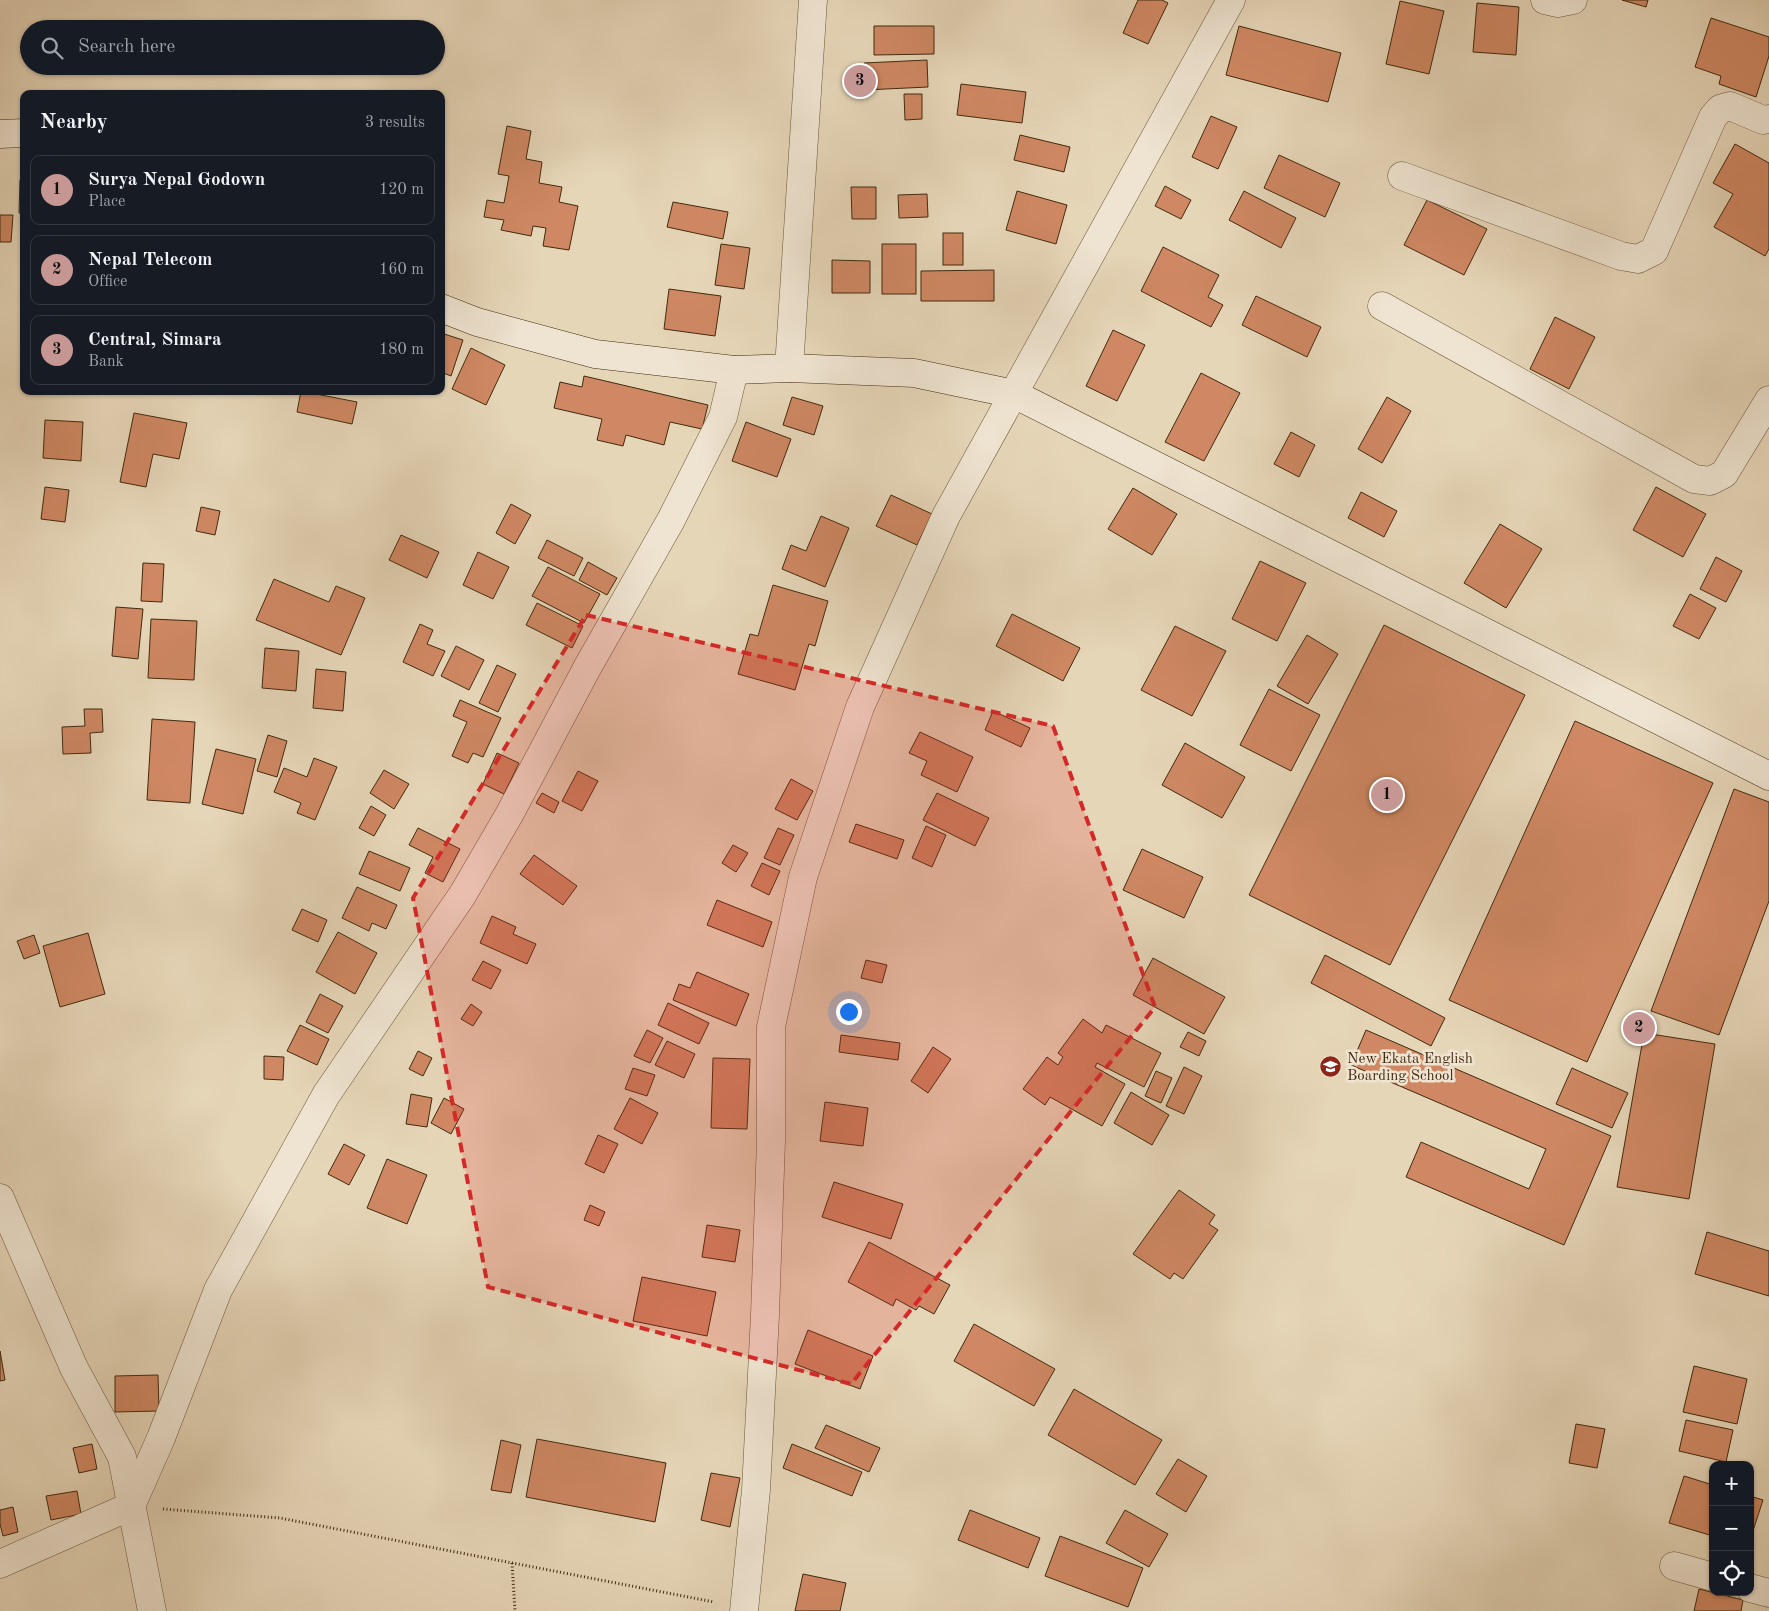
<!DOCTYPE html>
<meta charset="utf-8">
<style>
:root{--surface:#171b24;--page:#20242c;--text:#f1f3f6;--muted:#9ea1a6;--line:#363941;--accent:#c59692}
body{margin:0;font-family:"Old Standard TT",serif;background:var(--page);color:var(--text)}
.controls{position:absolute;right:15px;bottom:15px;display:grid;overflow:hidden;border-radius:10px;box-shadow:0 1px 4px #0004}
.controls button{width:45px;height:45px;display:grid;place-items:center;padding:0;border:0;border-bottom:1px solid var(--line);background:var(--surface);color:var(--text);font:25px sans-serif}
.you{position:absolute;left:848px;top:1011px;width:18px;height:18px;margin:-12px;border:4px solid #fff;border-radius:50%;background:#1a73e8;box-shadow:0 0 0 8px #1a73e833}
.badge{display:grid;place-items:center;width:32px;height:32px;border-radius:50%;background:var(--accent);color:#111;font-size:16px;font-weight:700}
.pin{position:absolute;translate:-50% -50%;border:2px solid #fff;box-shadow:0 1px 5px #0006}
.list{margin:0;padding:0;list-style:none}
h2{display:flex;justify-content:space-between;align-items:center;height:65px;margin:0;padding:0 20px;font-size:21px}
h2 small{font-size:16px;font-weight:400;color:var(--muted)}
.list li{display:grid;grid-template-columns:32px 1fr auto;gap:15px;align-items:center;box-sizing:border-box;height:70px;margin:0 10px 10px;padding:0 10px;border:1px solid var(--line);border-radius:10px}
.list b{display:block;font-size:19px;white-space:nowrap}
.list p{margin:0;font-size:16px;white-space:nowrap;color:var(--muted)}
.list em{font-size:16px;font-style:normal;color:var(--muted)}
.icon{flex:none;width:28px;height:28px;fill:none;stroke:currentColor;stroke-width:2;stroke-linecap:round;stroke-linejoin:round}
.map{position:relative;flex:none;width:1769px;height:1611px;overflow:hidden}
.search{position:absolute;background:var(--surface);box-shadow:0 1px 4px #0004;left:20px;top:20px;width:425px;height:55px;display:flex;align-items:center;gap:12px;box-sizing:border-box;padding:0 18px;border-radius:28px;color:var(--muted);font-size:19px}
.panel{position:absolute;background:var(--surface);box-shadow:0 1px 4px #0004;left:20px;top:90px;width:425px;height:305px;border-radius:10px}
.map>svg:first-child{display:block}
</style>
<div class="map">
<svg width="1769" height="1611" viewBox="0 0 1769 1611">
<rect width="100%" height="100%" fill="#e6d6b8"/>
<filter id="stains"><feTurbulence type="fractalNoise" baseFrequency=".004" numOctaves="4"/><feColorMatrix values="0 0 0 0 .2 0 0 0 0 .09 0 0 0 0 .02 0 0 0 .5 -.17"/></filter>
<radialGradient id="worn" r=".72"><stop offset=".6" stop-color="#630" stop-opacity="0"/><stop offset="1" stop-color="#630" stop-opacity=".3"/></radialGradient>
<!-- building -->
<g fill="#cf8863" stroke="#412a0e">
<polygon points="1138,0 1162,0 1168,3 1148,44 1123,33"/>
<polygon points="1622,0 1648,0 1646,7"/>
<polygon points="1400,1 1444,11 1429,74 1386,64"/>
<polygon points="1477,3 1519,7 1516,55 1473,52"/>
<polygon points="1711,18 1769,37 1769,56 1756,97 1719,84 1721,76 1695,67"/>
<polygon points="874,26 934,26 934,54 874,55"/>
<polygon points="1239,26 1341,53 1328,102 1226,75"/>
<polygon points="927,60 928,87 865,90 864,63"/>
<polygon points="961,84 1026,92 1022,123 957,115"/>
<polygon points="904,94 922,94 922,119 905,120"/>
<polygon points="1211,116 1237,127 1218,169 1192,157"/>
<polygon points="507,126 531,131 526,159 542,162 539,183 562,187 559,202 578,206 569,250 543,246 546,228 533,226 531,236 501,230 504,220 484,217 487,200 504,203 509,176 498,174"/>
<polygon points="1020,135 1070,147 1064,172 1014,160"/>
<polygon points="1735,144 1769,163 1769,249 1765,256 1714,227 1733,194 1713,183"/>
<polygon points="1279,155 1340,183 1325,217 1264,188"/>
<polygon points="20,180 24,180 24,213 19,213"/>
<polygon points="1165,186 1191,200 1181,219 1155,206"/>
<polygon points="851,187 876,187 876,219 852,219"/>
<polygon points="1017,191 1067,205 1056,244 1006,230"/>
<polygon points="1244,191 1296,218 1281,248 1229,220"/>
<polygon points="927,194 928,217 899,218 898,195"/>
<polygon points="1427,200 1487,229 1464,275 1404,245"/>
<polygon points="673,202 728,212 723,239 667,227"/>
<polygon points="0,215 13,215 11,242 0,242"/>
<rect x="943" y="233" width="20" height="32"/>
<polygon points="721,244 750,248 744,289 715,285"/>
<rect x="882" y="244" width="34" height="50"/>
<polygon points="1163,247 1219,275 1208,297 1223,305 1211,327 1141,291"/>
<polygon points="832,260 870,261 870,293 832,293"/>
<polygon points="994,270 994,301 921,301 921,271"/>
<polygon points="669,289 721,296 715,336 664,329"/>
<polygon points="1256,296 1321,327 1307,357 1242,325"/>
<polygon points="1555,317 1595,337 1569,389 1530,369"/>
<polygon points="1113,330 1145,345 1117,401 1086,386"/>
<polygon points="441,333 463,340 451,376 441,372"/>
<polygon points="471,348 505,365 486,405 452,389"/>
<polygon points="1201,373 1240,393 1204,461 1165,442"/>
<polygon points="584,376 708,405 702,429 670,422 664,445 626,435 623,446 597,440 602,419 554,408 560,382 582,387"/>
<polygon points="301,391 357,402 352,424 297,412"/>
<polygon points="792,397 823,406 814,435 783,425"/>
<polygon points="1387,397 1411,411 1382,463 1358,449"/>
<polygon points="134,413 187,423 179,459 153,454 146,487 120,482"/>
<polygon points="45,420 83,422 81,461 43,458"/>
<polygon points="746,422 791,439 777,477 732,461"/>
<polygon points="1291,432 1315,445 1299,477 1274,464"/>
<polygon points="45,487 69,490 65,522 41,519"/>
<polygon points="1656,487 1706,514 1683,557 1633,530"/>
<polygon points="1133,488 1177,514 1152,555 1108,529"/>
<polygon points="1361,492 1397,511 1384,537 1348,518"/>
<polygon points="891,495 932,514 917,545 876,526"/>
<polygon points="511,504 531,515 515,544 496,533"/>
<polygon points="201,507 220,511 215,535 196,531"/>
<polygon points="821,516 849,528 825,587 782,569 791,545 806,551"/>
<polygon points="1500,524 1542,549 1506,608 1464,583"/>
<polygon points="401,535 439,552 427,578 389,560"/>
<polygon points="547,540 583,558 574,576 538,558"/>
<polygon points="478,552 509,567 493,599 463,585"/>
<polygon points="1716,557 1742,571 1726,602 1700,589"/>
<polygon points="1260,561 1306,583 1277,641 1232,619"/>
<polygon points="588,562 617,578 607,595 579,580"/>
<polygon points="143,563 164,564 162,602 141,601"/>
<polygon points="548,567 600,594 584,623 532,596"/>
<polygon points="274,579 329,602 336,586 365,598 341,655 256,620"/>
<polygon points="773,585 828,601 815,646 809,644 795,690 738,674 750,634 758,636"/>
<polygon points="1690,594 1716,608 1699,639 1673,626"/>
<polygon points="537,603 583,626 572,648 526,625"/>
<polygon points="116,607 143,609 138,659 112,656"/>
<polygon points="1012,614 1080,648 1063,681 996,646"/>
<polygon points="151,619 197,621 194,680 148,678"/>
<polygon points="420,624 433,630 427,644 445,651 433,676 403,662"/>
<polygon points="1384,625 1525,695 1390,965 1249,895"/>
<polygon points="1175,626 1226,651 1192,716 1141,690"/>
<polygon points="1307,635 1338,654 1308,704 1277,686"/>
<polygon points="456,646 484,660 469,690 441,676"/>
<polygon points="265,648 299,651 296,691 262,688"/>
<polygon points="497,665 516,674 498,712 479,703"/>
<polygon points="316,669 346,672 343,711 313,708"/>
<polygon points="1269,689 1320,715 1291,771 1240,745"/>
<polygon points="460,700 501,718 483,757 473,753 468,763 452,756 467,722 453,716"/>
<polygon points="84,709 102,709 103,732 90,733 91,753 63,754 62,727 85,726"/>
<polygon points="993,711 1030,728 1021,747 985,730"/>
<polygon points="152,719 195,722 190,803 147,800"/>
<polygon points="1575,721 1713,783 1587,1062 1449,1000"/>
<polygon points="920,732 973,757 957,792 921,775 927,761 909,753"/>
<polygon points="268,735 287,741 277,777 257,771"/>
<polygon points="1185,743 1245,777 1222,818 1162,785"/>
<polygon points="216,749 256,759 243,814 202,804"/>
<polygon points="497,753 519,763 504,794 483,784"/>
<polygon points="314,758 337,767 315,820 297,813 301,803 274,792 284,768 307,777"/>
<polygon points="384,770 409,784 394,809 370,793"/>
<polygon points="578,771 598,781 582,811 562,801"/>
<polygon points="791,779 813,791 797,820 775,809"/>
<polygon points="1734,789 1769,802 1769,901 1719,1035 1651,1011"/>
<polygon points="542,793 559,802 554,813 536,803"/>
<polygon points="937,793 989,818 975,846 923,820"/>
<polygon points="371,806 386,815 374,836 359,828"/>
<polygon points="856,824 904,840 897,859 849,842"/>
<polygon points="926,826 946,835 932,867 912,858"/>
<polygon points="418,828 460,849 443,882 425,873 433,857 409,845"/>
<polygon points="778,828 794,835 780,865 764,858"/>
<polygon points="733,845 748,853 736,872 722,863"/>
<polygon points="1142,849 1203,877 1184,918 1123,890"/>
<polygon points="369,851 410,868 400,891 359,874"/>
<polygon points="534,855 577,886 563,905 520,874"/>
<polygon points="762,863 780,871 769,895 751,886"/>
<polygon points="357,887 397,905 386,929 372,923 369,931 342,918"/>
<polygon points="717,900 772,922 763,947 707,925"/>
<polygon points="302,909 327,920 318,942 292,930"/>
<polygon points="492,916 516,927 513,934 536,944 527,964 480,943"/>
<polygon points="338,932 377,953 355,994 316,972"/>
<polygon points="88,933 105,994 60,1007 43,946"/>
<polygon points="34,935 40,953 24,959 17,941"/>
<polygon points="1325,955 1445,1018 1431,1046 1311,983"/>
<polygon points="1153,958 1225,997 1204,1034 1133,995"/>
<polygon points="866,960 887,965 882,983 861,978"/>
<polygon points="483,961 501,970 491,989 472,980"/>
<polygon points="697,972 749,994 736,1026 673,1000 679,984 690,988"/>
<polygon points="320,994 343,1006 328,1033 306,1022"/>
<polygon points="668,1003 709,1023 699,1044 658,1025"/>
<polygon points="471,1004 482,1012 473,1026 461,1019"/>
<polygon points="1083,1019 1102,1033 1106,1025 1161,1053 1144,1087 1097,1063 1095,1067 1125,1084 1102,1126 1050,1097 1045,1105 1023,1089 1047,1057 1058,1065 1063,1057 1058,1053"/>
<polygon points="300,1025 329,1039 317,1065 287,1051"/>
<polygon points="647,1030 663,1038 650,1063 634,1056"/>
<polygon points="1366,1030 1611,1136 1564,1245 1406,1177 1421,1142 1529,1189 1546,1149 1351,1065"/>
<polygon points="1188,1032 1206,1041 1199,1056 1180,1047"/>
<polygon points="1644,1033 1715,1044 1689,1199 1617,1187"/>
<polygon points="841,1035 900,1043 898,1060 839,1052"/>
<polygon points="667,1041 695,1054 684,1078 655,1065"/>
<polygon points="933,1047 951,1059 928,1093 911,1081"/>
<polygon points="418,1051 432,1058 423,1076 409,1069"/>
<polygon points="264,1056 284,1057 283,1080 264,1079"/>
<polygon points="713,1058 750,1059 747,1129 711,1128"/>
<polygon points="1184,1067 1202,1076 1184,1114 1166,1106"/>
<polygon points="633,1068 655,1075 647,1096 625,1089"/>
<polygon points="1572,1068 1628,1093 1612,1128 1556,1104"/>
<polygon points="1156,1071 1172,1078 1161,1103 1145,1096"/>
<polygon points="1131,1092 1169,1115 1152,1145 1114,1123"/>
<polygon points="411,1094 432,1098 427,1127 406,1124"/>
<polygon points="444,1098 464,1109 451,1134 431,1123"/>
<polygon points="630,1098 658,1113 642,1144 614,1129"/>
<polygon points="825,1102 868,1108 863,1146 820,1141"/>
<polygon points="598,1135 618,1144 604,1173 585,1164"/>
<polygon points="344,1144 365,1155 349,1185 328,1174"/>
<polygon points="387,1159 427,1175 407,1224 367,1208"/>
<polygon points="834,1182 903,1204 891,1239 822,1217"/>
<polygon points="1179,1190 1215,1215 1209,1224 1218,1230 1183,1279 1174,1273 1170,1279 1133,1254"/>
<polygon points="590,1205 605,1212 599,1226 584,1220"/>
<polygon points="707,1225 740,1230 735,1262 702,1257"/>
<polygon points="1707,1232 1769,1251 1769,1296 1695,1274"/>
<polygon points="869,1242 950,1285 934,1314 919,1306 916,1310 896,1299 893,1306 848,1282"/>
<polygon points="642,1277 716,1292 707,1336 633,1321"/>
<polygon points="974,1324 1055,1369 1034,1406 954,1361"/>
<polygon points="808,1330 873,1356 860,1389 795,1364"/>
<polygon points="0,1351 5,1380 0,1381"/>
<polygon points="1694,1366 1747,1379 1737,1424 1683,1412"/>
<polygon points="158,1375 159,1411 115,1412 115,1376"/>
<polygon points="1074,1389 1162,1440 1135,1485 1048,1435"/>
<polygon points="1686,1420 1733,1430 1726,1462 1679,1451"/>
<polygon points="1576,1424 1605,1429 1597,1468 1569,1463"/>
<polygon points="826,1425 880,1448 869,1472 815,1448"/>
<polygon points="537,1439 666,1463 655,1522 526,1497"/>
<polygon points="501,1440 521,1445 511,1493 491,1490"/>
<polygon points="92,1444 97,1469 79,1473 73,1448"/>
<polygon points="792,1444 862,1472 852,1496 783,1468"/>
<polygon points="1178,1459 1207,1476 1186,1512 1156,1494"/>
<polygon points="711,1473 740,1478 730,1527 701,1520"/>
<polygon points="1684,1476 1713,1485 1713,1536 1669,1523"/>
<polygon points="77,1491 81,1514 51,1520 46,1496"/>
<polygon points="1750,1496 1763,1500 1750,1540"/>
<polygon points="13,1507 18,1532 3,1536 0,1524 0,1510"/>
<polygon points="970,1510 1040,1538 1028,1568 958,1540"/>
<polygon points="1125,1510 1168,1534 1149,1567 1106,1543"/>
<polygon points="1060,1536 1143,1568 1128,1607 1045,1576"/>
<polygon points="803,1574 846,1583 840,1611 795,1611"/>
<polygon points="1699,1589 1743,1600 1741,1611 1694,1611"/>
</g>
<g fill="none" stroke-linecap="round" stroke-linejoin="round">
<defs>
<g id="minor">
<polyline points="1545,0 1558,3 1573,0"/>
<polyline points="1402,176 1621,256 1638,259 1654,251 1713,117 1720,109 1730,106 1763,120 1769,119"/>
<polyline points="1382,306 1694,479 1710,481 1724,474 1769,400"/>
<polyline points="789,368 813,0"/>
<polyline points="0,1198 74,1368 122,1457 152,1611"/>
<polyline points="0,1564 131,1506 161,1438 218,1290 326,1095 463,894 509,815 587,668 671,520 723,417 734,370"/>
<polyline points="1674,1566 1713,1577"/>
<polyline points="1750,1588 1769,1593"/>
<polyline points="744,1611 756,1490 765,1315 771,1140 771,1027 803,877 860,707 946,516 1231,0"/>
</g>
<g id="secondary">
<polyline points="0,134 24,133"/>
<polyline points="441,308 477,322 595,354 734,370 789,368 914,373 1014,394 1769,776"/>
</g>
</defs>
<!-- minor casing -->
<use href="#minor" stroke="#6a5538" stroke-width="29"/>
<!-- secondary casing -->
<use href="#secondary" stroke="#412a0e" stroke-width="29"/>
<!-- path -->
<g stroke="#412a0e" stroke-width="3" stroke-dasharray="1 2.5" stroke-linecap="butt">
<polyline points="163,1509 280,1518 714,1602"/>
<polyline points="512,1563 515,1611"/>
</g>
<!-- minor -->
<use href="#minor" stroke="#efe4d1" stroke-width="28"/>
<!-- secondary -->
<use href="#secondary" stroke="#efe4d1" stroke-width="28"/>
</g>
<!-- marked area -->
<path fill="#d62828" fill-opacity="0.2" stroke="#d62828" stroke-width="4" stroke-dasharray="10 6" stroke-linejoin="round" d="M586 615 1053 726 1155 1007 851 1384 488 1287 413 898Z"/>
<!-- icons -->
<defs>
<symbol id="school-disc" viewBox="-11 -11 22 22"><circle r="9.5" fill="#8f2418" stroke="#efe4d1"/><path d="M0-5L7-2L0 1L-7-2ZM-4 1L0 2.5L4 1V4Q0 6-4 4Z" fill="#fff"/></symbol>
</defs>
<g fill-rule="evenodd">
<use href="#school-disc" x="1318" y="1054" width="25" height="25"/>
</g>
<g text-anchor="middle" stroke-width="5" stroke-linejoin="round" paint-order="stroke">
<!-- poi labels -->
<g font-size="15" fill="#412a0e" stroke="#efe4d1" text-anchor="start">
<text x="1347" y="1063">New Ekata English<tspan x="1347" dy="17">Boarding School</tspan></text>
</g>
</g>
<rect width="100%" height="100%" filter="url(#stains)"/>
<rect width="100%" height="100%" fill="url(#worn)"/>
</svg>
<div class="controls">
<button>+</button>
<button>−</button>
<button><svg class="icon" aria-label="locate" viewBox="0 0 24 24"><circle cx="12" cy="12" r="6"/><path d="M12 2v4M12 18v4M2 12h4M18 12h4"/></svg></button>
</div>
<div class="you"></div>
<div class="pin badge" style="left:1387px;top:795px">1</div>
<div class="pin badge" style="left:1639px;top:1028px">2</div>
<div class="pin badge" style="left:860px;top:81px">3</div>
<div class="search"><svg class="icon" aria-label="search" viewBox="0 0 24 24"><circle cx="10" cy="10" r="6"/><path d="M15 15l6 6"/></svg>Search here</div>
<section class="panel">
<h2>Nearby<small>3 results</small></h2>
<ul class="list">
<li><span class="badge">1</span><div><b>Surya Nepal Godown</b><p>Place</p></div><em>120 m</em></li>
<li><span class="badge">2</span><div><b>Nepal Telecom</b><p>Office</p></div><em>160 m</em></li>
<li><span class="badge">3</span><div><b>Central, Simara</b><p>Bank</p></div><em>180 m</em></li>
</ul>
</section>
</div>
